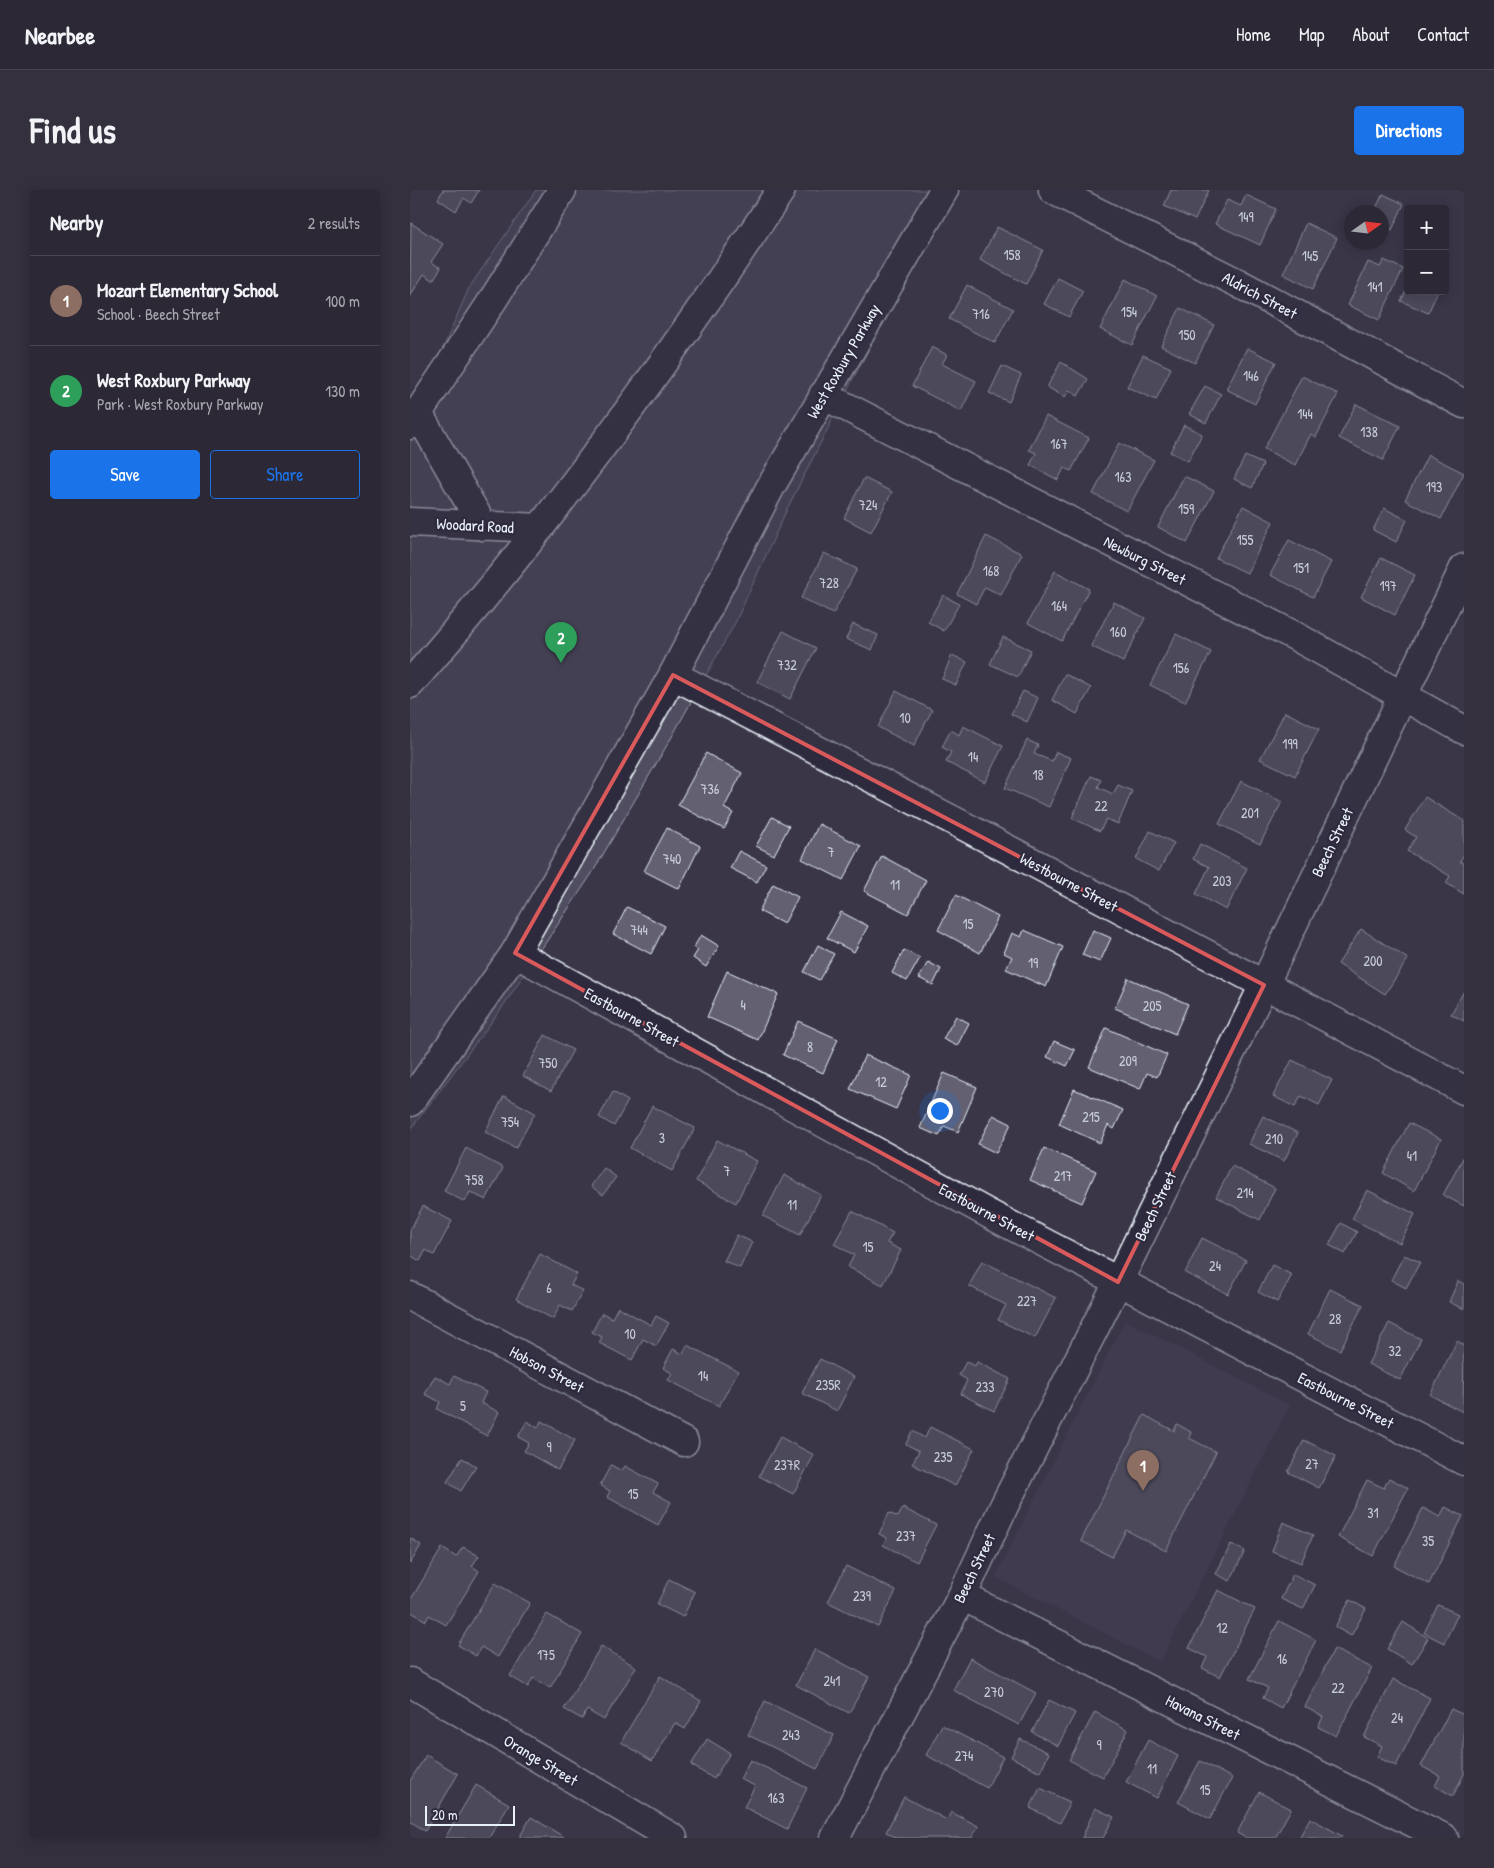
<!DOCTYPE html>
<meta charset="utf-8">
<style>
:root{--surface:#2c2836;--page:#34303e;--text:#f1f3f6;--muted:#a6a6ad;--line:#484451;--accent:#1a73e8}
body{margin:0;font-family:"Patrick Hand",sans-serif;background:var(--page);color:var(--text)}
.controls{position:absolute;right:15px;top:15px;display:grid;overflow:hidden;border-radius:5px;box-shadow:0 2px 12px #0003}
.controls button{width:45px;height:45px;display:grid;place-items:center;padding:0;border:0;border-bottom:1px solid var(--line);background:var(--surface);color:var(--text);font:25px sans-serif}
.compass{position:absolute;left:934px;top:15px;width:45px;height:45px;border-radius:50%;background:var(--surface);box-shadow:0 2px 12px #0003;rotate:76deg}
.scale{position:absolute;left:15px;bottom:12px;width:90px;box-sizing:border-box;padding-left:5px;border:2px solid #e8f1f8;border-top:0;font-size:14px;line-height:18px;white-space:nowrap;color:#e8f1f8;-webkit-text-stroke:4px #2f2a3d;paint-order:stroke}
.you{position:absolute;left:529px;top:920px;width:18px;height:18px;margin:-12px;border:4px solid #fff;border-radius:50%;background:#1a73e8;box-shadow:0 0 0 8px #1a73e833}
.badge{display:grid;place-items:center;width:32px;height:32px;border-radius:50%;background:var(--accent);color:#fff;font-size:16px;font-weight:700}
.pin{position:absolute;translate:-50% -41px;filter:drop-shadow(0 1px 2px #0008)}
.pin::after{content:'';position:absolute;top:26px;width:18px;height:15px;background:inherit;clip-path:polygon(0 0,100% 0,50% 100%)}
.list{margin:0;padding:0;list-style:none}
h2{display:flex;justify-content:space-between;align-items:center;height:65px;margin:0;padding:0 20px;font-size:21px}
h2 small{font-size:16px;font-weight:400;color:var(--muted)}
.list li{display:grid;grid-template-columns:32px 1fr auto;gap:15px;align-items:center;box-sizing:border-box;height:90px;padding:0 20px;border-top:1px solid var(--line)}
.list b{display:block;font-size:19px;white-space:nowrap}
.list p{margin:0;font-size:16px;white-space:nowrap;color:var(--muted)}
.list em{font-size:16px;font-style:normal;color:var(--muted)}
.actions{display:flex;gap:10px;padding:15px 20px}
.actions a{flex:1;padding:11px 0;border:1px solid var(--accent);border-radius:5px;text-align:center;font-size:18px;color:var(--accent)}
.actions .main{background:var(--accent);color:#fff}
.map{position:relative;flex:none;width:1054px;height:1648px;overflow:hidden;border-radius:5px}
header{display:flex;align-items:center;gap:30px;box-sizing:border-box;height:70px;padding:0 25px;background:var(--surface);border-bottom:1px solid var(--line)}
header strong{font-size:24px}
nav{display:flex;gap:28px;margin-inline-start:auto;font-size:18px}
.intro{display:flex;align-items:center;justify-content:space-between;box-sizing:border-box;height:120px;padding:0 30px}
h1{margin:0;font-size:35px}
.button{padding:12px 22px;border-radius:5px;background:var(--accent);color:#fff;font-size:18px;font-weight:700}
main{display:flex;gap:30px;padding:0 30px}
aside{flex:1;background:var(--surface);border-radius:5px;box-shadow:0 2px 12px #0003}
.map>svg:first-child{display:block}
</style>
<header>
<strong>Nearbee</strong>
<nav><a>Home</a><a>Map</a><a>About</a><a>Contact</a></nav>
</header>
<div class="intro"><h1>Find us</h1><a class="button">Directions</a></div>
<main>
<aside>
<h2>Nearby<small>2 results</small></h2>
<ul class="list">
<li><span class="badge" style="background:#8d6e63">1</span><div><b>Mozart Elementary School</b><p>School · Beech Street</p></div><em>100 m</em></li>
<li><span class="badge" style="background:#2e9e5b">2</span><div><b>West Roxbury Parkway</b><p>Park · West Roxbury Parkway</p></div><em>130 m</em></li>
</ul>
<div class="actions"><a class="main">Save</a><a>Share</a></div>
</aside>
<div class="map">
<svg width="1054" height="1648" viewBox="0 0 1054 1648">
<rect width="100%" height="100%" fill="#3a3648"/>
<filter id="ink" filterUnits="userSpaceOnUse"><feTurbulence type="fractalNoise" baseFrequency=".02" numOctaves="2"/><feDisplacementMap in="SourceGraphic" scale="10" xChannelSelector="R" yChannelSelector="G"/><feConvolveMatrix kernelMatrix="1 2 1 2 8 2 1 2 1" color-interpolation-filters="sRGB"/></filter>
<g filter="url(#ink)">
<!-- built -->
<polygon fill="#464354" points="715,1130 880,1215 750,1472 585,1387"/>
<!-- green -->
<polygon fill="#504e5f" stroke="#9ca0ac" points="126,0 544,0 443,189 378,317 325,433 260,550 181,685 89,822 0,940 0,235 59,98"/>
<!-- building -->
<g fill="#636171" stroke="#e8f1f8">
<polygon points="33,0 69,0 61,13 54,8 46,21 28,9"/>
<polygon points="761,0 799,0 785,30 754,16"/>
<polygon points="973,4 994,14 982,40 972,35 972,22 964,22"/>
<polygon points="836,5 866,19 850,55 805,34 817,10 831,16"/>
<polygon points="1,33 33,54 21,72 31,78 23,90 14,84 0,106"/>
<polygon points="896,33 927,48 903,99 873,84"/>
<polygon points="587,37 633,60 616,94 570,70"/>
<polygon points="974,70 993,79 969,130 938,115 958,72 970,77"/>
<polygon points="648,88 673,101 659,127 634,114"/>
<polygon points="715,89 747,106 722,155 690,139"/>
<polygon points="557,95 603,119 585,153 539,129"/>
<polygon points="998,97 998,101 1028,101 1018,123 991,111"/>
<polygon points="770,118 804,135 785,173 751,156"/>
<polygon points="522,157 537,165 532,174 566,191 551,221 502,196"/>
<polygon points="837,158 866,172 845,214 816,199"/>
<polygon points="733,165 761,178 746,210 717,197"/>
<polygon points="651,172 678,189 668,206 659,200 655,207 637,197"/>
<polygon points="592,176 611,185 599,212 579,203"/>
<polygon points="892,186 928,204 906,247 901,244 885,275 854,259"/>
<polygon points="795,196 811,204 796,233 779,224"/>
<polygon points="946,214 990,236 973,270 929,248"/>
<polygon points="636,226 679,248 661,281 654,278 648,290 620,275 626,263 619,260"/>
<polygon points="774,235 792,244 778,271 760,262"/>
<polygon points="709,253 744,270 717,321 683,304"/>
<polygon points="1018,265 1054,283 1031,329 995,310"/>
<polygon points="835,266 853,274 842,298 824,289"/>
<polygon points="774,286 804,301 777,353 748,337"/>
<polygon points="454,288 482,302 461,342 434,328"/>
<polygon points="833,316 863,332 837,383 806,368"/>
<polygon points="974,318 997,330 986,352 963,340"/>
<polygon points="576,346 612,364 591,405 575,397 566,414 547,404"/>
<polygon points="879,350 921,372 903,407 860,385"/>
<polygon points="414,363 447,379 423,424 391,408"/>
<polygon points="971,368 1005,385 985,425 951,407"/>
<polygon points="645,381 679,399 652,451 618,433"/>
<polygon points="533,405 549,414 534,441 518,432"/>
<polygon points="704,412 735,428 713,472 681,456"/>
<polygon points="443,434 468,445 462,460 436,449"/>
<polygon points="373,441 406,458 380,509 347,492"/>
<polygon points="766,444 801,462 775,512 740,495"/>
<polygon points="593,447 621,460 608,487 580,474"/>
<polygon points="542,465 557,472 546,495 532,489"/>
<polygon points="655,484 681,498 667,524 642,510"/>
<polygon points="486,501 522,520 504,556 468,537"/>
<polygon points="613,501 628,508 617,532 601,524"/>
<polygon points="875,522 909,539 885,586 850,569"/>
<polygon points="553,536 593,556 575,592 536,572 541,562 532,557 541,540 549,545"/>
<polygon points="617,550 628,555 624,564 642,571 646,562 661,568 639,617 595,598"/>
<polygon points="296,563 332,583 314,618 323,623 314,639 268,615"/>
<polygon points="681,586 691,590 688,597 703,604 708,595 722,601 708,634 696,629 690,641 662,628"/>
<polygon points="831,591 872,612 850,654 809,634"/>
<polygon points="1015,607 1054,631 1054,664 1050,671 1054,674 1054,704 1036,693 1040,686 997,661 1006,647 995,640"/>
<polygon points="362,627 379,636 364,665 346,656"/>
<polygon points="409,634 451,656 433,690 392,669"/>
<polygon points="257,638 290,656 269,699 234,681"/>
<polygon points="740,641 764,653 749,681 726,669"/>
<polygon points="790,654 837,678 816,720 786,704 799,677 783,669"/>
<polygon points="329,661 356,675 347,692 320,678"/>
<polygon points="472,666 516,690 498,724 454,701"/>
<polygon points="363,694 388,707 374,734 349,721"/>
<polygon points="546,705 588,727 570,763 528,740"/>
<polygon points="217,717 255,736 241,764 203,744"/>
<polygon points="431,722 458,736 444,762 417,748"/>
<polygon points="951,739 998,769 975,804 928,774"/>
<polygon points="614,740 653,757 636,797 596,779 602,767 594,763 602,743 611,747"/>
<polygon points="683,740 701,748 690,772 672,765"/>
<polygon points="291,745 309,756 296,777 283,768 288,760 284,757"/>
<polygon points="408,755 424,764 409,790 394,782"/>
<polygon points="494,760 510,768 497,791 482,783"/>
<polygon points="518,772 531,779 523,795 509,788"/>
<polygon points="317,781 368,804 348,850 297,827"/>
<polygon points="718,788 778,814 765,844 705,818"/>
<polygon points="1054,801 1054,831 1041,824"/>
<polygon points="546,826 559,833 547,856 533,849"/>
<polygon points="388,831 428,849 413,883 373,865"/>
<polygon points="696,838 757,865 747,887 737,883 730,899 679,877"/>
<polygon points="135,845 163,860 141,901 113,886"/>
<polygon points="644,851 665,860 657,876 637,867"/>
<polygon points="455,865 501,885 486,919 440,899"/>
<polygon points="882,870 922,890 909,915 891,906 885,917 863,906"/>
<polygon points="534,883 567,897 548,942 534,936 529,946 510,938"/>
<polygon points="664,899 713,920 704,939 698,935 690,953 649,934"/>
<polygon points="203,902 218,911 204,936 189,927"/>
<polygon points="94,906 125,923 106,958 75,942"/>
<polygon points="242,916 285,938 262,981 220,958"/>
<polygon points="583,925 601,934 586,963 568,954"/>
<polygon points="853,926 888,943 874,971 839,954"/>
<polygon points="999,933 1031,949 1004,1001 973,983"/>
<polygon points="307,950 347,971 326,1013 286,991"/>
<polygon points="56,958 93,978 76,1010 60,1002 55,1012 34,1001"/>
<polygon points="634,958 686,981 672,1013 620,990"/>
<polygon points="1054,966 1054,1016 1033,1005"/>
<polygon points="822,976 865,998 850,1030 806,1007"/>
<polygon points="194,978 206,987 193,1005 181,996"/>
<polygon points="374,985 411,1005 390,1045 353,1026"/>
<polygon points="957,1000 1005,1024 990,1053 942,1029"/>
<polygon points="13,1016 42,1031 24,1065 16,1060 10,1071 0,1065 0,1040"/>
<polygon points="442,1021 483,1043 477,1053 491,1060 473,1095 438,1077 444,1065 424,1054"/>
<polygon points="931,1033 947,1042 935,1064 919,1055"/>
<polygon points="327,1045 342,1052 330,1078 314,1071"/>
<polygon points="792,1048 836,1070 818,1104 775,1083"/>
<polygon points="130,1064 167,1084 161,1095 173,1101 162,1121 150,1115 143,1129 106,1109"/>
<polygon points="994,1065 1010,1072 996,1098 981,1090"/>
<polygon points="572,1071 646,1108 625,1148 588,1130 596,1115 559,1096"/>
<polygon points="862,1075 882,1085 867,1112 848,1102"/>
<polygon points="1048,1091 1054,1094 1054,1119 1039,1112"/>
<polygon points="920,1099 953,1115 930,1160 898,1144"/>
<polygon points="208,1117 241,1135 246,1126 259,1133 246,1156 233,1149 222,1170 189,1153 192,1147 182,1142 192,1123 202,1128"/>
<polygon points="979,1133 1011,1149 990,1190 958,1174"/>
<polygon points="1047,1151 1054,1155 1053,1222 1020,1205"/>
<polygon points="277,1155 328,1181 309,1216 258,1190 262,1183 253,1178 263,1159 273,1164"/>
<polygon points="410,1169 444,1187 427,1221 392,1203"/>
<polygon points="556,1172 565,1176 567,1172 600,1189 584,1221 551,1204 557,1190 549,1185"/>
<polygon points="25,1186 40,1194 44,1186 76,1202 71,1213 89,1222 77,1246 27,1219 30,1212 15,1204"/>
<polygon points="734,1225 764,1241 767,1234 781,1242 779,1248 806,1262 756,1361 716,1340 702,1367 671,1351"/>
<polygon points="117,1231 128,1238 131,1231 165,1250 148,1280 114,1261 119,1253 108,1247"/>
<polygon points="520,1237 564,1259 545,1296 502,1274 509,1261 496,1254 502,1241 515,1248"/>
<polygon points="370,1247 404,1265 383,1304 349,1286"/>
<polygon points="894,1250 926,1266 909,1298 878,1282"/>
<polygon points="52,1268 66,1276 51,1301 37,1292"/>
<polygon points="201,1275 212,1281 215,1276 248,1294 243,1302 261,1312 248,1335 197,1307 200,1301 190,1295"/>
<polygon points="979,1288 998,1298 963,1366 928,1347 957,1290 974,1298"/>
<polygon points="1035,1317 1053,1326 1019,1394 984,1376 1013,1318 1030,1327"/>
<polygon points="493,1318 526,1335 507,1372 473,1355 477,1348 469,1344 479,1323 488,1327"/>
<polygon points="873,1332 903,1345 891,1373 862,1361"/>
<polygon points="0,1348 11,1355 0,1374"/>
<polygon points="821,1354 835,1361 820,1391 806,1384"/>
<polygon points="53,1357 69,1366 62,1376 69,1381 36,1435 19,1425 16,1431 0,1421 0,1411 32,1358 46,1367"/>
<polygon points="436,1376 486,1401 468,1437 418,1412"/>
<polygon points="883,1384 905,1395 893,1419 871,1409"/>
<polygon points="259,1389 285,1402 273,1427 247,1414"/>
<polygon points="85,1393 120,1413 88,1467 71,1457 66,1466 48,1455"/>
<polygon points="808,1400 845,1419 810,1487 792,1478 797,1467 779,1458"/>
<polygon points="940,1410 956,1419 941,1446 925,1437"/>
<polygon points="1028,1415 1048,1424 1034,1453 1014,1443"/>
<polygon points="137,1424 172,1444 140,1498 123,1488 118,1497 100,1486"/>
<polygon points="869,1431 906,1450 871,1518 853,1508 858,1498 839,1489"/>
<polygon points="993,1432 1018,1448 1002,1474 977,1459"/>
<polygon points="191,1456 226,1477 194,1530 177,1520 172,1529 154,1519"/>
<polygon points="405,1459 459,1487 439,1523 386,1495"/>
<polygon points="924,1459 962,1478 926,1546 908,1537 913,1527 895,1517"/>
<polygon points="560,1468 626,1503 609,1535 543,1500"/>
<polygon points="250,1486 291,1511 275,1539 265,1533 242,1571 211,1552"/>
<polygon points="983,1489 1020,1508 986,1576 967,1567 972,1556 954,1547"/>
<polygon points="639,1510 665,1523 648,1556 622,1542"/>
<polygon points="355,1511 424,1545 407,1579 338,1545"/>
<polygon points="1041,1519 1054,1525 1054,1584 1043,1606 1025,1596 1030,1586 1011,1576"/>
<polygon points="685,1522 718,1540 693,1587 659,1570"/>
<polygon points="532,1535 593,1567 577,1598 516,1565"/>
<polygon points="297,1549 320,1563 304,1589 281,1575"/>
<polygon points="610,1549 639,1563 630,1582 601,1567"/>
<polygon points="738,1550 768,1566 747,1608 716,1592"/>
<polygon points="16,1565 48,1584 15,1641 0,1631 0,1591"/>
<polygon points="340,1570 397,1598 377,1639 334,1617 345,1596 330,1589"/>
<polygon points="790,1571 822,1588 800,1629 768,1612"/>
<polygon points="66,1595 99,1614 79,1648 35,1648"/>
<polygon points="630,1598 660,1612 650,1633 620,1618"/>
<polygon points="849,1602 881,1619 865,1648 836,1648 827,1643"/>
<polygon points="494,1607 537,1630 541,1622 568,1636 562,1648 487,1648 476,1642"/>
<polygon points="685,1618 704,1627 693,1648 672,1648"/>
<polygon points="121,1627 154,1647 153,1648 109,1648"/>
<polygon points="900,1628 932,1646 930,1648 889,1648"/>
</g>
<g fill="none" stroke-linecap="round" stroke-linejoin="round">
<defs>
<g id="street">
<polyline points="643,0 828,93 1054,214"/>
<polyline points="413,205 885,446 1054,540"/>
<polyline points="8,223 73,336"/>
<polyline points="0,235 79,116 152,0"/>
<polyline points="0,332 130,338"/>
<polyline points="263,485 552,635 1054,900"/>
<polyline points="105,763 581,1025 1054,1271"/>
<polyline points="0,912 105,763 263,485 360,298 534,0"/>
<polyline points="0,1106 274,1252"/>
<polyline points="552,1406 1034,1648"/>
<polyline points="0,1492 263,1648"/>
</g>
<polyline id="secondary" points="425,1648 552,1406 594,1316 708,1092 854,795 1054,378"/>
<path id="primary" d="M0 494C136 340 258 172 371 0"/>
</defs>
<!-- street casing -->
<use href="#street" stroke="#e8f1f8" stroke-width="31"/>
<!-- secondary casing -->
<use href="#secondary" stroke="#e8f1f8" stroke-width="31"/>
<!-- primary casing -->
<use href="#primary" stroke="#e8f1f8" stroke-width="31"/>
<!-- street -->
<use href="#street" stroke="#2f2a3d" stroke-width="28"/>
<!-- secondary -->
<use href="#secondary" stroke="#2f2a3d" stroke-width="28"/>
<!-- primary -->
<use href="#primary" stroke="#2f2a3d" stroke-width="28"/>
</g>
</g>
<!-- marked area -->
<path d="M0 0H1054V1648H0ZM263 485 854 795 708 1092 105 763Z" fill="#3a3648" fill-opacity=".55" fill-rule="evenodd"/>
<path fill="none" stroke="#da5a5c" stroke-width="4" stroke-linejoin="round" d="M263 485 854 795 708 1092 105 763Z"/>
<g text-anchor="middle" stroke-width="4.5" stroke-linejoin="round" paint-order="stroke">
<!-- number labels -->
<g font-size="14" fill="#c7cdd6">
<text x="836" y="32">149</text>
<text x="602" y="70">158</text>
<text x="900" y="71">145</text>
<text x="965" y="102">141</text>
<text x="719" y="127">154</text>
<text x="571" y="129">716</text>
<text x="777" y="150">150</text>
<text x="841" y="191">146</text>
<text x="895" y="229">144</text>
<text x="959" y="247">138</text>
<text x="649" y="259">167</text>
<text x="713" y="292">163</text>
<text x="1024" y="302">193</text>
<text x="458" y="320">724</text>
<text x="776" y="324">159</text>
<text x="835" y="355">155</text>
<text x="891" y="383">151</text>
<text x="581" y="386">168</text>
<text x="419" y="398">728</text>
<text x="978" y="401">197</text>
<text x="649" y="421">164</text>
<text x="708" y="447">160</text>
<text x="377" y="480">732</text>
<text x="771" y="483">156</text>
<text x="495" y="533">10</text>
<text x="880" y="559">199</text>
<text x="563" y="572">14</text>
<text x="628" y="590">18</text>
<text x="300" y="604">736</text>
<text x="691" y="621">22</text>
<text x="840" y="628">201</text>
<text x="421" y="667">7</text>
<text x="262" y="674">740</text>
<text x="812" y="696">203</text>
<text x="485" y="700">11</text>
<text x="558" y="739">15</text>
<text x="229" y="745">744</text>
<text x="963" y="776">200</text>
<text x="623" y="778">19</text>
<text x="333" y="820">4</text>
<text x="742" y="821">205</text>
<text x="400" y="862">8</text>
<text x="718" y="876">209</text>
<text x="138" y="878">750</text>
<text x="471" y="897">12</text>
<text x="681" y="932">215</text>
<text x="100" y="937">754</text>
<text x="252" y="953">3</text>
<text x="864" y="954">210</text>
<text x="1002" y="971">41</text>
<text x="317" y="986">7</text>
<text x="653" y="991">217</text>
<text x="64" y="995">758</text>
<text x="835" y="1008">214</text>
<text x="382" y="1020">11</text>
<text x="458" y="1062">15</text>
<text x="805" y="1081">24</text>
<text x="139" y="1103">6</text>
<text x="617" y="1116">227</text>
<text x="925" y="1134">28</text>
<text x="220" y="1149">10</text>
<text x="985" y="1166">32</text>
<text x="293" y="1191">14</text>
<text x="418" y="1200">235R</text>
<text x="575" y="1202">233</text>
<text x="53" y="1221">5</text>
<text x="139" y="1262">9</text>
<text x="533" y="1272">235</text>
<text x="902" y="1279">27</text>
<text x="377" y="1280">237R</text>
<text x="223" y="1309">15</text>
<text x="963" y="1328">31</text>
<text x="496" y="1351">237</text>
<text x="1018" y="1356">35</text>
<text x="452" y="1411">239</text>
<text x="812" y="1443">12</text>
<text x="136" y="1470">175</text>
<text x="872" y="1474">16</text>
<text x="422" y="1496">241</text>
<text x="928" y="1503">22</text>
<text x="584" y="1507">270</text>
<text x="987" y="1533">24</text>
<text x="381" y="1550">243</text>
<text x="689" y="1560">9</text>
<text x="554" y="1571">274</text>
<text x="742" y="1584">11</text>
<text x="795" y="1605">15</text>
<text x="366" y="1613">163</text>
</g>
<!-- street labels -->
<g font-size="16" fill="#e8f1f8" stroke="#2f2a3d">
<text transform="translate(850 105) rotate(28)" y="6">Aldrich Street</text>
<text transform="translate(433 171) rotate(-60)" y="6">West Roxbury Parkway</text>
<text transform="translate(65 335) rotate(3)" y="6">Woodard Road</text>
<text transform="translate(735 370) rotate(27)" y="6">Newburg Street</text>
<text transform="translate(922 652) rotate(-64)" y="6">Beech Street</text>
<text transform="translate(659 692) rotate(28)" y="6">Westbourne Street</text>
<text transform="translate(222 827) rotate(29)" y="6">Eastbourne Street</text>
<text transform="translate(745 1016) rotate(-64)" y="6">Beech Street</text>
<text transform="translate(577 1022) rotate(28)" y="6">Eastbourne Street</text>
<text transform="translate(137 1179) rotate(28)" y="6">Hobson Street</text>
<text transform="translate(936 1210) rotate(27)" y="6">Eastbourne Street</text>
<text transform="translate(564 1378) rotate(-64)" y="6">Beech Street</text>
<text transform="translate(793 1527) rotate(27)" y="6">Havana Street</text>
<text transform="translate(131 1570) rotate(31)" y="6">Orange Street</text>
</g>
</g>
</svg>
<div class="controls">
<button>+</button>
<button>−</button>
</div>
<svg class="compass" viewBox="-18 -18 36 36"><path d="M0-13l5 13h-10z" fill="#e53935"/><path d="M0 13l5-13h-10z" fill="#a6a6ad"/></svg>
<div class="scale">20 m</div>
<div class="you"></div>
<div class="pin badge" style="left:733px;top:1301px;background:#8d6e63">1</div>
<div class="pin badge" style="left:151px;top:473px;background:#2e9e5b">2</div>
</div>
</main>
